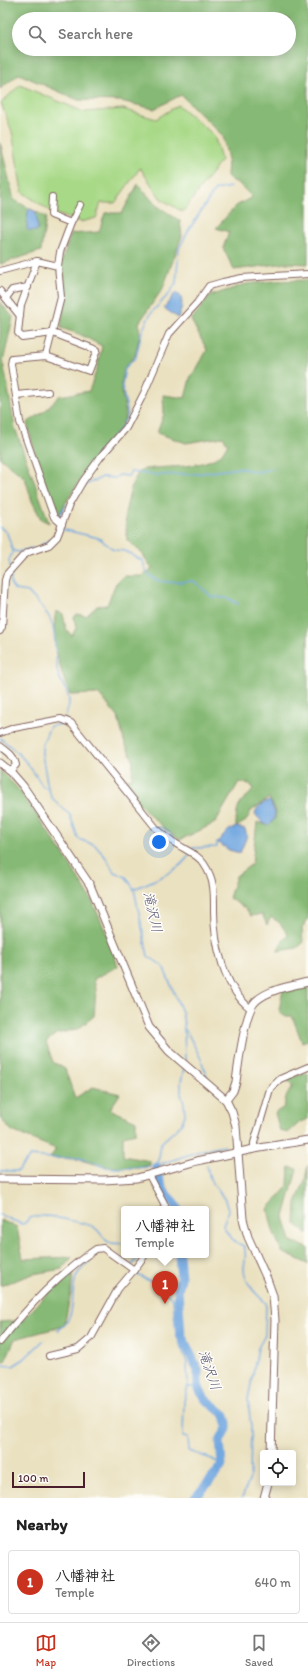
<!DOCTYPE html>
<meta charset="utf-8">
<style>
:root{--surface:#fff;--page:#f2f2f2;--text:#222;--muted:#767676;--line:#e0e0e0;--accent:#c8321e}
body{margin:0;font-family:Itim,"Klee One",sans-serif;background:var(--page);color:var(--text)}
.controls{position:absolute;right:12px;bottom:12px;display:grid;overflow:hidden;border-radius:4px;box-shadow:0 2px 10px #0003}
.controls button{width:36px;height:36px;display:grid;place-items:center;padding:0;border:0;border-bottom:1px solid var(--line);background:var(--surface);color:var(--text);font:20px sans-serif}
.scale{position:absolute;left:12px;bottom:10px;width:73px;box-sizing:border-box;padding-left:4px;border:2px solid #4a1f2b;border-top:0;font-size:11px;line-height:14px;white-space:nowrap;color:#4a1f2b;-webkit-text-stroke:3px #fdfcf7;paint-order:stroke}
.you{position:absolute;left:159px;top:842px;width:14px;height:14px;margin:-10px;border:3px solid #fff;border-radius:50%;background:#1a73e8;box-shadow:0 0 0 6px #1a73e833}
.badge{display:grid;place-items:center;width:26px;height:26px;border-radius:50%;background:var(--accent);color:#fff;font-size:13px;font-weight:700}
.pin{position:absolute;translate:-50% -33px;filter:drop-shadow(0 1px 2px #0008)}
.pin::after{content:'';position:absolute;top:21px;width:14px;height:12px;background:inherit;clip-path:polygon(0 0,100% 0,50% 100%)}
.popup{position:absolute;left:121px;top:1206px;width:88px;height:52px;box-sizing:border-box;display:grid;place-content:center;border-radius:4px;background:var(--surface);filter:drop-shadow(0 1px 3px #0005);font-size:13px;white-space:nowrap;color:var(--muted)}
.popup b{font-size:15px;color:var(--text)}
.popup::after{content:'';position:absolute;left:50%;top:100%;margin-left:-8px;border:8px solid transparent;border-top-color:var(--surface)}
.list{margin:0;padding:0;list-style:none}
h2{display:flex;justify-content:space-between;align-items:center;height:52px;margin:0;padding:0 16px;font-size:17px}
h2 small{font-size:13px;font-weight:400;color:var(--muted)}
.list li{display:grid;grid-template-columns:26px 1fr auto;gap:12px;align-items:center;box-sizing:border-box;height:64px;margin:0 8px 8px;padding:0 8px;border:1px solid var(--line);border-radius:4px}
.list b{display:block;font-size:15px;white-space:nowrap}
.list p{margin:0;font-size:13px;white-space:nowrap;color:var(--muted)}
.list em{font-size:13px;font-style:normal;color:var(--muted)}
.icon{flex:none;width:22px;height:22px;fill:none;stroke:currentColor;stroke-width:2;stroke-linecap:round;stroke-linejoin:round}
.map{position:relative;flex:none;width:308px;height:1498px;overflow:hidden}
.search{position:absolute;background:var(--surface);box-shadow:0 2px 10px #0003;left:12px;right:12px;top:12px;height:44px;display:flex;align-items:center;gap:10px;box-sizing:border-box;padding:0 14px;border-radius:22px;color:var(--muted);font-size:15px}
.sheet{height:124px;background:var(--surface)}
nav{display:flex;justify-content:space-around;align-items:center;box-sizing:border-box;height:56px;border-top:1px solid var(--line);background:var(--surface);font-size:11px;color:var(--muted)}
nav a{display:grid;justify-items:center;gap:2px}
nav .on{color:var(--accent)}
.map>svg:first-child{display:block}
</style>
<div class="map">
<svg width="308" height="1498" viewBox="0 0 308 1498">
<rect width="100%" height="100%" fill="#fdfcf7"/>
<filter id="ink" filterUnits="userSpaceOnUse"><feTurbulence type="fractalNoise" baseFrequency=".025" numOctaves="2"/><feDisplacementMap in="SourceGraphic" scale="8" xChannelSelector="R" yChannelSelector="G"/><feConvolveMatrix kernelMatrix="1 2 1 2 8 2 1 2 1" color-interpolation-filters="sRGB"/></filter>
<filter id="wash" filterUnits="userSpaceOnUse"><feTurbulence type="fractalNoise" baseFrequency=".012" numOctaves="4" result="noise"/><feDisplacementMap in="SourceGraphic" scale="16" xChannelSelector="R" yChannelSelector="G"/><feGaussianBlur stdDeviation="0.9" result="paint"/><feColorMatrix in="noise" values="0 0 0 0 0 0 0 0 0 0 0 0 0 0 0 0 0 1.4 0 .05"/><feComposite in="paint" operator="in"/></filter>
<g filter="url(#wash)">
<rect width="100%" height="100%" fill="#eae1c0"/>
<!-- green -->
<polygon fill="#a8d987" stroke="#797c59" points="20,85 84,112 123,109 156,119 178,105 214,135 221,160 183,212 161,199 140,168 115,203 101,203 96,218 81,222 53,213 22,192 12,132 1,103"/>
<!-- forest -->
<g fill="#86b974" stroke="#686c50" fill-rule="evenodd">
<path d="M0 0H308V264L286 263 234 270 223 248 229 232 216 228 236 206 252 197 238 183 231 180 227 176 228 160 223 136 181 95 154 109 121 101 78 100 19 74 0 89ZM19 19H289V49H19Z"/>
<polygon points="0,142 14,200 46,217 41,251 0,264"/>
<polygon points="138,184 156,205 180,221 182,236 163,288 139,323 140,335 135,356 125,367 121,385 126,415 121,427 95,456 57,517 39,467 27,423 46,410 59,396 89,391 97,369 102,346 79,334 61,328 65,296 61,263 71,234 99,232 105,213 122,213"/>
<path d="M308 280V919L302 928 303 943 297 948 277 951 282 942 288 935 280 923 271 917 267 925 262 914 251 916 246 909 229 898 236 876 252 864 257 822 266 825 275 819V810L269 798 251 811 246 821 236 827C236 820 236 810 240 803 244 797 251 796 253 788L250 784 239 782 215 823 180 840C156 823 138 804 119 781L132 778 133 760 124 741 118 717 99 694 70 695C60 670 50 639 56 611L63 614 66 629 72 636 76 628 74 617 77 614 86 616 97 606 107 605 116 583 124 576H143L152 569 142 553 127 540 125 513 132 484 140 470C165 465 196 470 219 456 222 454 225 448 228 444L223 437 186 443 157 433 164 414 163 395 185 398 191 375 196 370 207 350 191 320 210 296 246 284 274 281Z"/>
<polygon points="0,302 13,317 3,362 15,428 49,523 41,519 32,501 25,478 0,458"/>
<polygon points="0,770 20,791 66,858 92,901 105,930 118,966 94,979 96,990 94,1016 78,1029 56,1034 46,1042 53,1062 65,1069 75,1098 93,1087 120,1094 110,1109 136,1121 136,1133 123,1136 123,1156 150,1161 150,1165 138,1168 107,1167 76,1159 50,1158 56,1149 12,1131 0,1118"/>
<polygon points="308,984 308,1040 302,1042 292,1016 284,1016 279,1010 283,990"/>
<polygon points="308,1073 308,1119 300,1122 288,1133 280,1131 275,1113 284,1107 286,1097 293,1085 288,1081 291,1077"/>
<polygon points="308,1165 308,1234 295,1224 296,1203 305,1180"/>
<polygon points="289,1167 297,1169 284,1217 291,1241 308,1248 308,1264 282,1252 273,1231 268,1209 288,1186"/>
<polygon points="0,1220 17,1227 23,1259 72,1257 62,1269 33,1274 0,1286"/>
<polygon points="73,1270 71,1293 64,1326 15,1339 5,1361 0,1361 0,1322 23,1320 60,1280"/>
</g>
<!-- water -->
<g fill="#73a8e0" stroke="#5e6486">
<polygon points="30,209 36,212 38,228 37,231 29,231 27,229 28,211"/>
<path d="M176 292C185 298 182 309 178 318L164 308Z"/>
<path d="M270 801 275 813 274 820 269 825 263 823 255 814C256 807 264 802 270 801Z"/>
<polygon points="237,827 245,829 247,836 240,853 229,850 217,842 229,830"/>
</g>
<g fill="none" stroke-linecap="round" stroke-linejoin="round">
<!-- stream -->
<g stroke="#73a8e0" stroke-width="1.5">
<polyline points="89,467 96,456 121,428 128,415 122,386 125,368 136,357 142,331 151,313 169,294 176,283 179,249 188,231 215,190 230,187"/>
<polyline points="83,486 103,477 115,478 119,475 128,476 131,472 156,475 195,474 240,468 257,472 275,468"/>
<polyline points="60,519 61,513 66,505"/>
<polyline points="0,527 7,533 13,551 9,560 10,567"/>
<path d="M61 530H65L99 538 114 550 125 551 143 561C148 588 173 582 194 581L212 597 228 598 238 604"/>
<polyline points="41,545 50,540"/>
<polyline points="14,551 18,552 32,548"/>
<path d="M11 573V585L15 590 28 592C35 600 48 612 51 621 58 637 53 660 59 677 62 685 70 693 69 703 69 708 66 713 65 718"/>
<polyline points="63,721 63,724 50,726 42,745 42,754 48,788 52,798 70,815 78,838 81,840 95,845 107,859 114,872 126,877 134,889 148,956 163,966 182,1012 184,1025 185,1062"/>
<path d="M0 738C22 755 29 764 43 787L48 788"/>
<polyline points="191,851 193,848 217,847 217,842"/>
<path d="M134 889C153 880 178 873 189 855"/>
<polyline points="184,1029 187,1032 201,1059 207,1077"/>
<polyline points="158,1165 203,1150 225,1146"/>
<path d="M207 1166 210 1179 225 1200 228 1210 223 1226C229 1236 233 1242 244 1246 247 1254 245 1260 244 1268 244 1283 256 1294 266 1303L265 1335 258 1348 248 1399 251 1427 250 1478 242 1498"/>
<polyline points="0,1171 18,1171 30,1156 52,1158 79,1158 94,1162 104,1167 117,1168 156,1167 158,1165 161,1143 181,1125 185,1115 184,1103 181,1094 181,1082 184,1068"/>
<path d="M0 1215 22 1224 25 1223 29 1218C34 1217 40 1216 45 1216 51 1216 89 1224 94 1227 107 1237 102 1246 124 1243"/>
<polyline points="132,1265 140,1256"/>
<polyline points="134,1273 159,1286 173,1299 176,1334 187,1362 188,1387 184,1401 183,1436 188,1437 189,1451 212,1459 222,1465"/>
<path d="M58 1330C77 1320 70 1295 76 1277 78 1271 95 1254 101 1251"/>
<polyline points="0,1365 13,1366 24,1359 43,1341"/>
<polyline points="188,1387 198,1387"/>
</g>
<!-- river -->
<g stroke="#73a8e0" stroke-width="9">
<path d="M156 1167C158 1177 160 1185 166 1194 170 1199 176 1203 178 1209"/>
<polyline points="179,1255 181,1278 178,1290 181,1334 198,1370 198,1387 205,1399 225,1415 227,1423 227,1429 220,1440 222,1465 215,1475 195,1498"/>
</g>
</g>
</g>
<g filter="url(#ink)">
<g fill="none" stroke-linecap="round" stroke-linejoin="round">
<defs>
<g id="minor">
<polyline points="52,197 51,215 71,223"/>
<polyline points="58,266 37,261 21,305 18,333 22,337 53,333 97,350 89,371 46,356 12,359 11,364 20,422 54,517 62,524"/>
<polyline points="0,271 37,261"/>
<polyline points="0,291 20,316"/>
<polyline points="6,298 12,290 28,287"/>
<polyline points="46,356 61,297 58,266 60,252 71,223 80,205"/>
<polyline points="16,395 48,392"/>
<polyline points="0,631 2,627 5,580 7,574 23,556 29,552 49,545 57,537 69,505 83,481 102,455 126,428 144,393 169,334 197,303 209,286 223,282 242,278 308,274"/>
<path d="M0 733 14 728 61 719 71 723 156 828C161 833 167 837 172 841 183 849 198 854 204 864 215 880 214 894 214 911 214 943 224 988 250 1008"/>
<path d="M0 746C7 751 14 755 16 765L10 771"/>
<polyline points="254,1149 254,1143 270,1089 280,1079 308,1067"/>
<polyline points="149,1175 165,1205 163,1209"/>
<path d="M0 1342C28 1307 58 1274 96 1249L103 1248 134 1270 145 1255"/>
<polyline points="49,1356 78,1349 91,1338 118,1289 134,1270"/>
</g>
<g id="tertiary">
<polyline points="0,763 10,771 23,786 90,885 149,1027 169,1051 226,1100 232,1112 236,1126 243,1219 248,1237 267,1279 273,1296 275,1320 271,1453"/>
<path d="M226 1100 233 1091 236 1082C238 1066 245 1010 256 1001 269 989 291 986 308 982"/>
<polyline points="0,1179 104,1180 137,1178 197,1161 254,1149 308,1140"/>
<polyline points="264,1498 268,1483"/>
</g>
</defs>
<!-- minor casing -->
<use href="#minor" stroke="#82635f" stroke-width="8"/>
<!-- tertiary casing -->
<use href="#tertiary" stroke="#82635f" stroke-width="9"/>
<!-- minor -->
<use href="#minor" stroke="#fff" stroke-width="6"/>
<!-- tertiary -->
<use href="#tertiary" stroke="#fff" stroke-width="7"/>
</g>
</g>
<g text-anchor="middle" stroke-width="3" stroke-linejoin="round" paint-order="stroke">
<!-- water labels -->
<g font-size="14" font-style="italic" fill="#5a5673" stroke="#fdfcf7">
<text transform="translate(153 912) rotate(77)" y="5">滝沢川</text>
<text transform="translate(210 1370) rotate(71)" y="5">滝沢川</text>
</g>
</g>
</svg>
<div class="controls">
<button><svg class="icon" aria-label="locate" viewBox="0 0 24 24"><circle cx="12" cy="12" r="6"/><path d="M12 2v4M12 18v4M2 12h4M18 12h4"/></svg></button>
</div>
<div class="scale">100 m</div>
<div class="you"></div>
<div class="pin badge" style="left:165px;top:1304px">1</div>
<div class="popup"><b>八幡神社</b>Temple</div>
<div class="search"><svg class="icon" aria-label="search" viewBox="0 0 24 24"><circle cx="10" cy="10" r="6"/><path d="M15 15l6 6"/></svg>Search here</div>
</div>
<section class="sheet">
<h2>Nearby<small></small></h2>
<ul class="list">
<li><span class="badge">1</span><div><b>八幡神社</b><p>Temple</p></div><em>640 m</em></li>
</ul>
</section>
<nav>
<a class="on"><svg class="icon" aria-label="map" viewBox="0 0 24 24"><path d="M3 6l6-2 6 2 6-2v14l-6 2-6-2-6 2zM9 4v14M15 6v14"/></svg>Map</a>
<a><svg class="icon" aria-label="directions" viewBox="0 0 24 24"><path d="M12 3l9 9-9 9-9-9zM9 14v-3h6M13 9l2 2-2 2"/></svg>Directions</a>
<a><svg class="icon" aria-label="saved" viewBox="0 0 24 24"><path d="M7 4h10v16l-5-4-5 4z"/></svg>Saved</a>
</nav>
